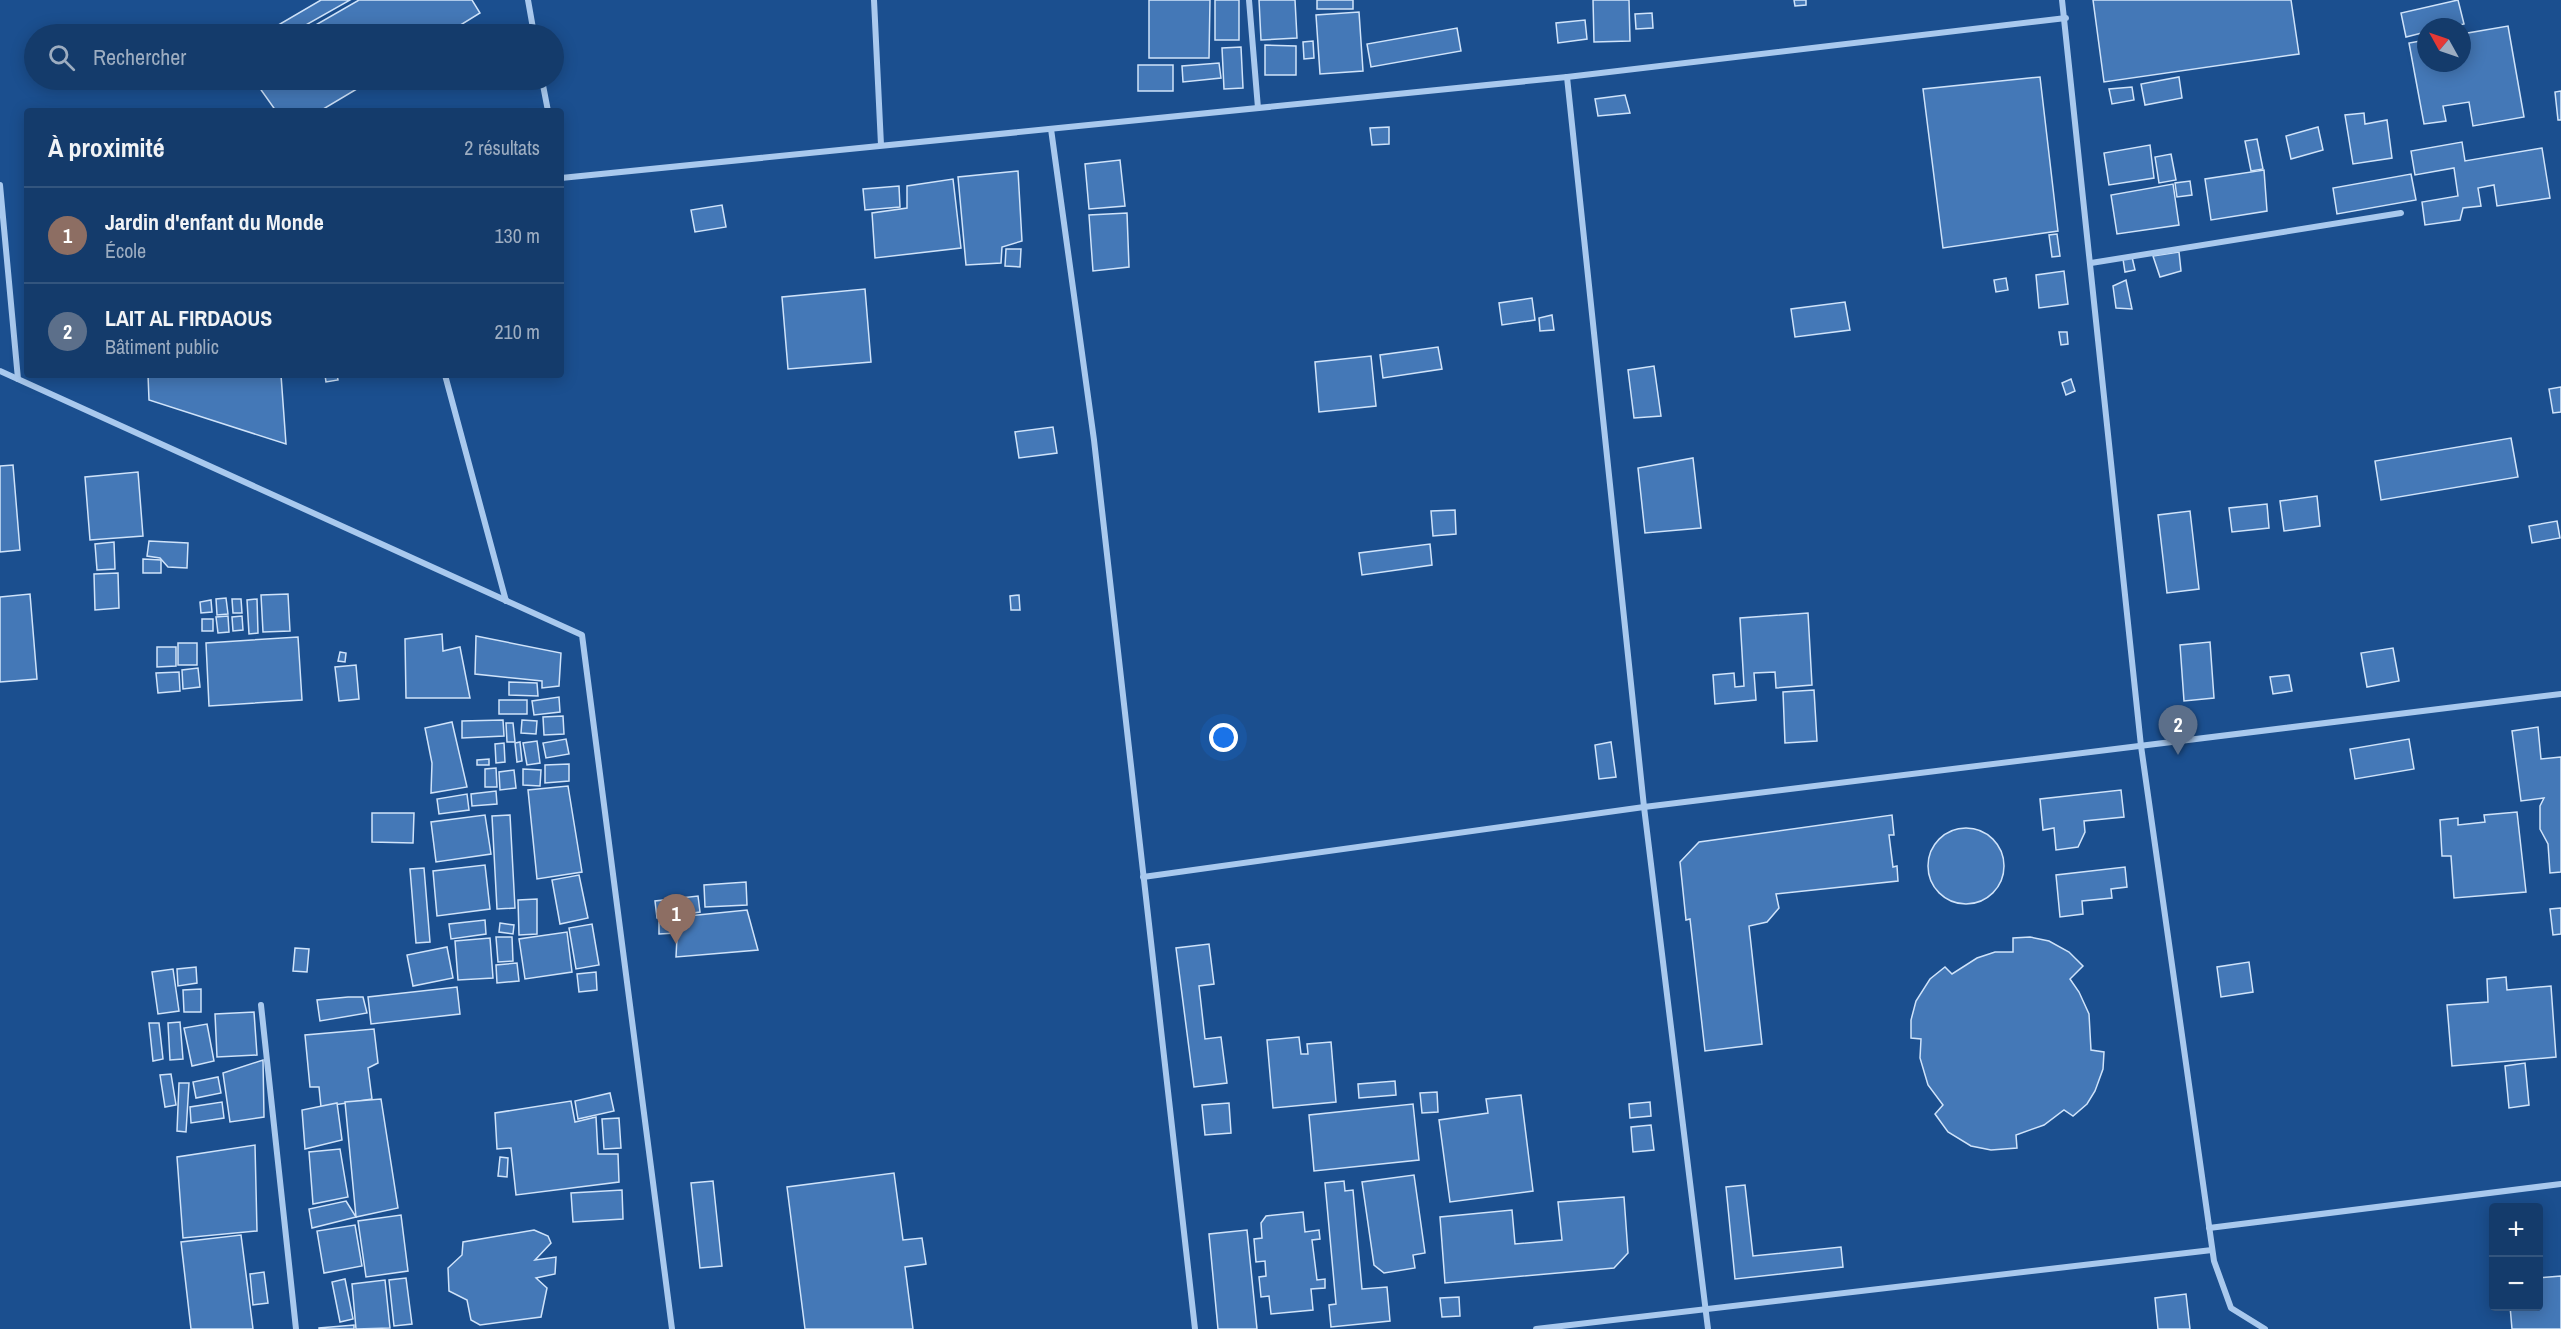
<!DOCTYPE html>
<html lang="fr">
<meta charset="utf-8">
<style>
:root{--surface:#143b6b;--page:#214673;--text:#f1f3f6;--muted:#9dadc1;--line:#33557e;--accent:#8bbbb9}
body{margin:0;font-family:"Archivo Narrow",sans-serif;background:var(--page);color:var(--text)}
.controls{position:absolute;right:18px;bottom:18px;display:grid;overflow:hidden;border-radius:6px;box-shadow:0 3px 15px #0003}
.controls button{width:54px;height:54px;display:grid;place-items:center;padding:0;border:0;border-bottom:2px solid var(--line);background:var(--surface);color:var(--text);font:30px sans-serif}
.compass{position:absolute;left:2417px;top:18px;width:54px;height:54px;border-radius:50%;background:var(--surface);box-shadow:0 3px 15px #0003;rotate:310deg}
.you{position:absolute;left:1224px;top:738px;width:21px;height:21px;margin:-15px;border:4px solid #fff;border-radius:50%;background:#1a73e8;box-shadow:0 0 0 9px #1a73e833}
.badge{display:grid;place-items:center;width:39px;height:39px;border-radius:50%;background:var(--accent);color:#fff;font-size:20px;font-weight:700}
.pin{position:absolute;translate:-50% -50px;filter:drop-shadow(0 2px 3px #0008)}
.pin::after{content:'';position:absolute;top:32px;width:21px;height:18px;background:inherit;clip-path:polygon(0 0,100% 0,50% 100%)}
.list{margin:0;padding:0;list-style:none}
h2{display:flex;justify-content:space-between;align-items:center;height:78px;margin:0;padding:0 24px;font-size:26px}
h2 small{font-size:20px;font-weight:400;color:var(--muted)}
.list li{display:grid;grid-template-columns:39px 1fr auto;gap:18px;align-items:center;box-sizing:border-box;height:96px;padding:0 24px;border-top:2px solid var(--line)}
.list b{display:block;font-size:22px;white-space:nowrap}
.list p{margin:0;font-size:20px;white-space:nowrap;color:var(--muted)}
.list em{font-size:20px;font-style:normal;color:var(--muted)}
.icon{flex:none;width:33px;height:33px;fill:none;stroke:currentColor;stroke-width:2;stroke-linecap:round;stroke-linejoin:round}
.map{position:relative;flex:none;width:2561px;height:1329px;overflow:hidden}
.search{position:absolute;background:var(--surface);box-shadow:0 3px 15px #0003;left:24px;top:24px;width:540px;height:66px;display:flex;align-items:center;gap:15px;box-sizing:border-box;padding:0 21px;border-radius:33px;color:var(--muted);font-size:22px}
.panel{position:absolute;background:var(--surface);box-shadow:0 3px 15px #0003;left:24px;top:108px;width:540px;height:270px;border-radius:6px}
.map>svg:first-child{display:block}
</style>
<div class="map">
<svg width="2561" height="1329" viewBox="0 0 2561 1329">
<rect width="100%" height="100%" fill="#1b4f8f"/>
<!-- building -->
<g fill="#4478b7" stroke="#cfe3fa" stroke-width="1.5">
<polygon points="321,0 350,0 290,34 270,34 268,31"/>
<polygon points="359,0 472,0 480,13 446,34 300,34"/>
<polygon points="1149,0 1210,0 1209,58 1149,58"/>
<rect x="1215" y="0" width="24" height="40"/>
<polygon points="1259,0 1295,0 1297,38 1261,40"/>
<rect x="1317" y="0" width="36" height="9"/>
<polygon points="1593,0 1629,0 1630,41 1594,42"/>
<polygon points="1794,0 1806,0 1806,5 1795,6"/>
<polygon points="2093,0 2291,0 2299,54 2104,82"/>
<polygon points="2458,0 2464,24 2451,27 2426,27 2426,32 2406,37 2401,13"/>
<polygon points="1359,12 1363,71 1320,74 1316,15"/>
<polygon points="1652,13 1653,28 1636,29 1635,14"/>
<polygon points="1585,20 1587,39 1558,43 1556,23"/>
<polygon points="2508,26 2524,117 2473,126 2469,102 2443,106 2446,121 2424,124 2409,43 2426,40 2426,63 2462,63 2462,34"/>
<polygon points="1457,28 1461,51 1371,67 1367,44"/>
<polygon points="1313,41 1314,58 1304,59 1303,42"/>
<polygon points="1265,45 1296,46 1296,75 1265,75"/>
<polygon points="1241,47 1243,88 1224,89 1222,48"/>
<polygon points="1219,63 1221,78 1183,82 1182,66"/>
<rect x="1138" y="65" width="35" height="26"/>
<polygon points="2040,77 2058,231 1943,248 1923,89"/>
<polygon points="2179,77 2182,98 2145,105 2141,84"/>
<polygon points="254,80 372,80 320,111 276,111"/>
<polygon points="2132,87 2134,100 2112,104 2109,89"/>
<polygon points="2561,91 2561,120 2558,120 2555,92"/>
<polygon points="1625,95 1630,113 1598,116 1595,99"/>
<polygon points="2364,113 2365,124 2387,120 2392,158 2353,164 2345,115"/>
<polygon points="1389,127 1389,144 1372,145 1370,128"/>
<polygon points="2318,127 2323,150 2291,159 2286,136"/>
<polygon points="2257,139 2263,169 2251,171 2245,141"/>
<polygon points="2462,142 2465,161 2542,148 2550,198 2497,206 2494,185 2478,188 2481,206 2463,208 2460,220 2425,225 2422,202 2458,196 2454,168 2415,175 2411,151"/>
<polygon points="2150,145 2154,178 2109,185 2104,153"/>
<polygon points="2171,154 2176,180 2159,183 2155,157"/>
<polygon points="1120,160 1125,206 1089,209 1085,164"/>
<polygon points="2264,170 2267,211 2211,220 2205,179"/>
<polygon points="1018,171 1022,241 1002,247 1001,263 966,265 958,177"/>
<polygon points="2411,174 2416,200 2337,214 2333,188"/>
<polygon points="953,179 961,248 875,258 872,213 907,208 907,186"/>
<polygon points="2190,181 2192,195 2177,197 2175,183"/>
<polygon points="2173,184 2179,225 2117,234 2111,195"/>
<polygon points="899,186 900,207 865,210 863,189"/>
<polygon points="722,205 726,227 695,232 691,210"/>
<polygon points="1127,213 1129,267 1093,271 1089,215"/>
<polygon points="2057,234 2060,256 2052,257 2049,235"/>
<polygon points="1006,249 1021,249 1020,267 1005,266"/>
<polygon points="2179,252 2181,271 2160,277 2153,256"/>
<polygon points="2132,257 2135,270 2125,272 2123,259"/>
<polygon points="2064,271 2068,304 2039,308 2036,275"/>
<polygon points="2006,278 2008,290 1996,292 1994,280"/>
<polygon points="2126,280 2132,309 2116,308 2113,286"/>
<polygon points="865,289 871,362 788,369 782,297"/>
<polygon points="1532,298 1535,320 1502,325 1499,303"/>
<polygon points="1845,302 1850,330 1795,337 1791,309"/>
<polygon points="1552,315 1554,330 1540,331 1539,318"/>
<polygon points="2059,332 2067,332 2068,344 2061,345"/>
<polygon points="1438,347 1442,369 1383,378 1380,355"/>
<polygon points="1371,356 1376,406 1319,412 1315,362"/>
<polygon points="1654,366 1661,416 1634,418 1628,370"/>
<polygon points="148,375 281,375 286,444 149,400"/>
<polygon points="325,375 337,375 338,380 326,382"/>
<polygon points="2071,379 2075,391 2066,395 2062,383"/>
<polygon points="2561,387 2561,412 2553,413 2549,389"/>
<polygon points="1053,427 1057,453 1019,458 1015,432"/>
<polygon points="2511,438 2518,477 2381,500 2375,461"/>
<polygon points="1693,458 1701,528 1645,533 1638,468"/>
<polygon points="13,465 20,550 0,552 0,466"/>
<polygon points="138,472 143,536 90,540 85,477"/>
<polygon points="2317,496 2320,526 2284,531 2280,501"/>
<polygon points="2267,504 2269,528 2232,532 2229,508"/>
<polygon points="1455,510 1456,534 1433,536 1431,511"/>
<polygon points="2190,511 2199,589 2167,593 2158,515"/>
<polygon points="2557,521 2560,538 2532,543 2529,526"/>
<polygon points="149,541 188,543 187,568 168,567 160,558 147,556"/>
<polygon points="114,542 115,569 97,570 95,544"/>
<polygon points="1430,544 1432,565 1362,575 1359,553"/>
<polygon points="143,559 161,560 161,573 143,573"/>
<polygon points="118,573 119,608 95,610 94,574"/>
<polygon points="30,594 37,679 0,682 0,597"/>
<polygon points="288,594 290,631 263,632 261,595"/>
<polygon points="1019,595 1020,610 1011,610 1010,596"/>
<polygon points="226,598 228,614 217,615 216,599"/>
<polygon points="232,599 241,599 242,613 233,613"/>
<polygon points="257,599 258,633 249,634 247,600"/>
<polygon points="211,600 212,612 201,613 200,602"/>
<polygon points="1808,613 1812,685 1776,688 1775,672 1754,673 1756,700 1715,704 1713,675 1734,673 1735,687 1744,686 1740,618"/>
<polygon points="228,616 229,632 218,633 216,617"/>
<polygon points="242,616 243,630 233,631 232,617"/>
<rect x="202" y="619" width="11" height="12"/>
<polygon points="442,634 443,651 460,647 470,698 406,698 405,639"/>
<polygon points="476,636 561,653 559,686 542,688 542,681 475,674"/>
<polygon points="298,637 302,700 209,706 206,643"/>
<polygon points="2210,642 2214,698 2184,701 2180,645"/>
<rect x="178" y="643" width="19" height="22"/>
<polygon points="157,647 176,647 176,666 157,667"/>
<polygon points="2393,648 2399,681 2367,687 2361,653"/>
<polygon points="340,652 346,653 345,662 338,661"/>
<polygon points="356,665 359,699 339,701 335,667"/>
<polygon points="198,668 200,687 183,689 182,670"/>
<polygon points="179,672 180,691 158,693 156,673"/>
<polygon points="2289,675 2292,691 2273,694 2270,677"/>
<polygon points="509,682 537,683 538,696 509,695"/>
<polygon points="1814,690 1817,741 1785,743 1783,692"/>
<polygon points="559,697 560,712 534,715 532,701"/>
<rect x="499" y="700" width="28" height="14"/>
<polygon points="563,716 564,734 544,735 543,717"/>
<polygon points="503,720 504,736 462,738 462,721"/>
<polygon points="522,720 537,721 536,734 521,733"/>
<polygon points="452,722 467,787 431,793 432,763 425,728"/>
<polygon points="506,723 513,723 515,742 507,742"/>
<polygon points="2538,727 2541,759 2561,757 2561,872 2550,873 2548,844 2540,829 2540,806 2544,798 2521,801 2512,731"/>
<polygon points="566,739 569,754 546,758 543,743"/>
<polygon points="2409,739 2414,769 2355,779 2350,749"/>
<polygon points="537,741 540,763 527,765 523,743"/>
<polygon points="520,742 522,761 517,762 515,743"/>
<polygon points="1611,742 1616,777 1599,779 1595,745"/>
<polygon points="504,743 505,762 496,763 495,744"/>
<polygon points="489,759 489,765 477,765 477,760"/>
<polygon points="569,764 569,781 545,783 545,765"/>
<polygon points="496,768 497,787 485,787 485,769"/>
<polygon points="523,769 541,770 540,786 523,785"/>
<polygon points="514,770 516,788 500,790 499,772"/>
<polygon points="568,786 582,872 537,879 528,790"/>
<polygon points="2121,790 2124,817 2084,821 2085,832 2078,847 2056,850 2054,828 2043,830 2040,799"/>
<polygon points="496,791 497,804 472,806 471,794"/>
<polygon points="467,794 469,810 439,814 437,799"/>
<polygon points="2517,812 2526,892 2454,898 2451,856 2442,856 2440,820 2458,818 2458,825 2485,822 2484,815"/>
<polygon points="372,813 414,813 413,843 372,842"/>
<polygon points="485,815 491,854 436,862 431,822"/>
<polygon points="510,815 515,908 497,909 492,816"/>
<polygon points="1892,815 1894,835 1889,835 1893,867 1897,866 1898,881 1776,894 1779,908 1767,922 1749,926 1762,1044 1705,1051 1690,919 1686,920 1680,862 1699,842"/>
<circle cx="1966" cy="866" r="38"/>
<polygon points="485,865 490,909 437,916 433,871"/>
<polygon points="2125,867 2127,887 2111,889 2112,898 2082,901 2083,914 2060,917 2056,875"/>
<polygon points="424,868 430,942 416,943 410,869"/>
<polygon points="579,875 588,918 560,924 552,880"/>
<polygon points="746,882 747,905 705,907 704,885"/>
<polygon points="698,896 700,912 657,918 655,901"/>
<polygon points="537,899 537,934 519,935 518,900"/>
<polygon points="2561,908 2561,934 2553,935 2550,909"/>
<polygon points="747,910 758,950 676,957 678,917"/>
<polygon points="485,920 486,934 451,939 449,924"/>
<polygon points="675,921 676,933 659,934 659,922"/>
<polygon points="500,923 514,925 513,934 499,932"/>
<polygon points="592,924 599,965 576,969 569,928"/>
<polygon points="567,932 572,972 525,979 519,939"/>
<polygon points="496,937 512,937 513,961 498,962"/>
<polygon points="2030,937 2049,941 2069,952 2083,966 2070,979 2079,992 2089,1014 2091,1050 2104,1052 2103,1069 2095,1091 2087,1104 2073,1116 2064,1110 2044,1125 2016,1135 2017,1148 1991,1150 1971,1146 1948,1132 1935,1114 1943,1105 1928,1085 1920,1058 1921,1039 1911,1038 1911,1020 1916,1001 1930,979 1945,967 1952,974 1977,958 1995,952 2013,952 2013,938"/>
<polygon points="490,938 493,978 458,980 455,941"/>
<polygon points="1209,944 1214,984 1199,986 1205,1039 1221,1037 1227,1083 1194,1087 1176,948"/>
<polygon points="447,947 453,978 413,986 407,955"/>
<polygon points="295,948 309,949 307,972 293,971"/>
<polygon points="2249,962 2253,992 2221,997 2217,967"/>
<polygon points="517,963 519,981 497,983 496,965"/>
<polygon points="196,967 197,983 178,986 177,969"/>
<polygon points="173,969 179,1011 158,1014 152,972"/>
<polygon points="596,972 597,990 579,992 577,974"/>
<polygon points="2506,977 2507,990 2551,986 2556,1057 2452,1066 2447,1005 2488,1002 2487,979"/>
<polygon points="457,987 460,1014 371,1024 368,997"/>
<polygon points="201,989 201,1012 184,1012 183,990"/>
<polygon points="348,997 363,997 367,1013 320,1021 317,1000"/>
<polygon points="254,1012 257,1055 217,1057 215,1014"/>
<polygon points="180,1022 183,1059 170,1060 168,1023"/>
<polygon points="149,1023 159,1023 163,1059 153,1061"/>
<polygon points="207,1024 214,1061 192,1066 184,1028"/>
<polygon points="374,1029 378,1063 368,1068 372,1099 321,1107 319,1087 310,1087 305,1035"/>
<polygon points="1299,1037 1301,1054 1308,1054 1307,1044 1331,1042 1336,1102 1273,1108 1267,1040"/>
<polygon points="263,1060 264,1117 230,1122 223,1073"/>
<polygon points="2525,1063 2529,1105 2509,1108 2505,1066"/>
<polygon points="171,1074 176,1105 165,1107 160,1075"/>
<polygon points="218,1077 221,1093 196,1098 193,1082"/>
<polygon points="1395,1081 1396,1095 1359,1098 1358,1084"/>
<polygon points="179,1083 189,1083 186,1132 177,1131"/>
<polygon points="1437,1092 1438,1112 1422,1113 1420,1093"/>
<polygon points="610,1093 614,1111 578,1119 575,1101"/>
<polygon points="1521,1095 1533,1191 1450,1202 1439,1120 1488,1113 1486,1099"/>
<polygon points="381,1099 398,1208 356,1217 345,1102"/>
<polygon points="571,1101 575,1122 596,1117 598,1154 618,1154 619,1182 516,1195 511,1148 497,1149 495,1113"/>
<polygon points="222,1102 224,1118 191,1123 190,1107"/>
<polygon points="1650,1102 1651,1116 1630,1118 1629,1104"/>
<polygon points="337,1103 342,1140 305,1149 302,1110"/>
<polygon points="1229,1103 1231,1133 1205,1135 1202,1105"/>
<polygon points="1413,1104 1419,1160 1314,1171 1309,1115"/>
<polygon points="619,1118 621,1148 604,1149 602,1119"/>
<polygon points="1651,1125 1654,1150 1633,1152 1631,1127"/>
<polygon points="255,1145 257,1231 183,1238 177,1157"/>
<polygon points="340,1149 348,1197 313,1204 309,1152"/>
<polygon points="500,1157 508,1158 507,1177 498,1176"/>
<polygon points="894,1173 903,1240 922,1238 926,1264 905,1267 913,1329 805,1329 787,1187"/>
<polygon points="1414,1175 1425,1253 1413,1255 1415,1268 1384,1273 1374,1265 1362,1182"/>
<polygon points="713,1181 722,1266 700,1268 691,1183"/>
<polygon points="1344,1181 1345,1191 1353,1190 1362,1289 1387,1287 1390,1321 1331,1327 1329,1305 1336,1304 1325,1183"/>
<polygon points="1745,1185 1753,1256 1841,1247 1843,1267 1735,1279 1726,1187"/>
<polygon points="622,1190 623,1219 573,1222 571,1193"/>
<polygon points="1624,1197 1628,1253 1614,1268 1445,1283 1440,1217 1512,1210 1515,1244 1562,1240 1558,1202"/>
<polygon points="346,1201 356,1217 312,1228 309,1209"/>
<polygon points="1303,1212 1305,1232 1319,1230 1320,1239 1312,1240 1317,1280 1325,1279 1325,1288 1311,1289 1313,1310 1271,1314 1269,1296 1261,1297 1259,1277 1266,1276 1265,1261 1256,1262 1254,1239 1262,1238 1261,1223 1266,1216"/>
<polygon points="401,1215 408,1271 366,1277 358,1221"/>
<polygon points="355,1225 362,1266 324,1273 317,1231"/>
<polygon points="534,1230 548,1236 551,1243 535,1260 556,1257 555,1274 536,1278 547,1288 541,1317 480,1325 471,1320 467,1300 449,1291 448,1268 462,1255 463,1242"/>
<polygon points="1247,1230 1257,1329 1218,1329 1209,1234"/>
<polygon points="241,1235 253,1329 191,1329 181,1242"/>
<polygon points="264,1272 268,1303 253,1305 250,1274"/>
<polygon points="2561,1276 2561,1329 2512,1329 2510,1306 2538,1306 2538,1278"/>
<polygon points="406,1278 412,1324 394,1326 389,1280"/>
<polygon points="345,1279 353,1319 340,1322 332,1282"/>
<polygon points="385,1280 390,1328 356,1329 352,1284"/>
<polygon points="2186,1294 2190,1329 2158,1329 2155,1298"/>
<polygon points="1459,1297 1460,1316 1442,1317 1440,1298"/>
<polygon points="354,1325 354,1329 319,1329 319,1328"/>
</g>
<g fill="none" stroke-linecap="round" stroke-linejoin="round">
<!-- minor -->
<g stroke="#a9c9ee" stroke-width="6">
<polyline points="528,0 534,34"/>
<polyline points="874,0 881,145"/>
<polyline points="1249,0 1258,108"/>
<polyline points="2062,0 2141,746 2214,1261 2231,1308 2265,1329"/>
<polyline points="1567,77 1644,807 1708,1329"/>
<polyline points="542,80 548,111"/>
<polyline points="1051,129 1094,440 1195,1329"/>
<polyline points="561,178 1567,77 2066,18"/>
<polyline points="0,185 18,379"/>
<polyline points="2091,263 2401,213"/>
<polyline points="0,371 582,635 672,1329"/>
<polyline points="445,375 506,601"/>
<polyline points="1143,877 1644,807 2561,694"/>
<polyline points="261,1005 296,1329"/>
<polyline points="2209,1228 2561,1184"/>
<polyline points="1536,1329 2212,1250"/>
</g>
</g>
</svg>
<div class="controls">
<button>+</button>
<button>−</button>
</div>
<svg class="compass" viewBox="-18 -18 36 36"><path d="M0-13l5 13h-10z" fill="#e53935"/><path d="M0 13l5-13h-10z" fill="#9dadc1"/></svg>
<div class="you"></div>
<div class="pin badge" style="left:676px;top:944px;background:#8d6e63">1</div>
<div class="pin badge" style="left:2178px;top:755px;background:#5c6f8a">2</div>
<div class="search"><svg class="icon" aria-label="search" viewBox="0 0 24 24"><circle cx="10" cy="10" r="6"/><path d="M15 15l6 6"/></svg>Rechercher</div>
<section class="panel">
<h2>À proximité<small>2 résultats</small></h2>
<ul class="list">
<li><span class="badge" style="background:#8d6e63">1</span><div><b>Jardin d'enfant du Monde</b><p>École</p></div><em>130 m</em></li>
<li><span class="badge" style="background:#5c6f8a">2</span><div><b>LAIT AL FIRDAOUS</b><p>Bâtiment public</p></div><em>210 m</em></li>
</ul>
</section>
</div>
